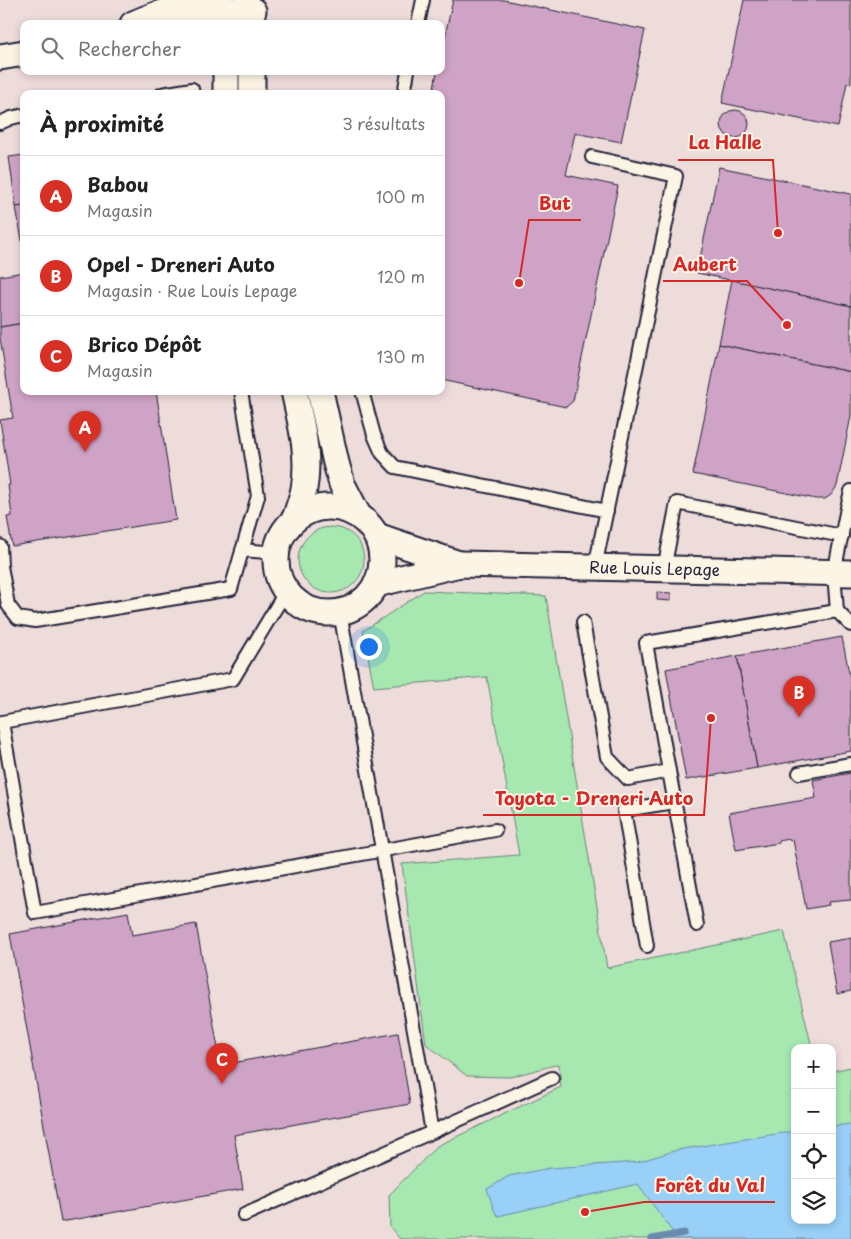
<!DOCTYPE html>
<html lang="fr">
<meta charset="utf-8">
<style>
:root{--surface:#fff;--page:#f2f2f2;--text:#222;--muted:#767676;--line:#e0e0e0;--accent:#d93025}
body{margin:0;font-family:"Playpen Sans",sans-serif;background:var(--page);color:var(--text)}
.controls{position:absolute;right:15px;bottom:15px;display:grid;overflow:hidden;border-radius:10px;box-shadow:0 2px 8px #0003}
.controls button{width:45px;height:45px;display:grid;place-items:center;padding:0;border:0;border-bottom:1px solid var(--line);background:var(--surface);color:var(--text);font:25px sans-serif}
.you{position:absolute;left:368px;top:646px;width:18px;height:18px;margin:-12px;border:4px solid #fff;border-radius:50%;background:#1a73e8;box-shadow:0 0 0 8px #1a73e833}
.badge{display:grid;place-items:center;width:32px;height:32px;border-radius:50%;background:var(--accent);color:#fff;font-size:16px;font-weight:700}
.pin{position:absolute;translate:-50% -41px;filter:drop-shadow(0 1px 2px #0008)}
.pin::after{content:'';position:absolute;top:26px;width:18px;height:15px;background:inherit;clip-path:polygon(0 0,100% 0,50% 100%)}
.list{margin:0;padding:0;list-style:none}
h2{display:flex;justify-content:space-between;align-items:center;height:65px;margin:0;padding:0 20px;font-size:21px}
h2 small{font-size:16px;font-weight:400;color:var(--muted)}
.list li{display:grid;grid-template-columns:32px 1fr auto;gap:15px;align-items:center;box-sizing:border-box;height:80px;padding:0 20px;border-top:1px solid var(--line)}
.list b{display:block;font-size:19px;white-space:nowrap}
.list p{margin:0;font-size:16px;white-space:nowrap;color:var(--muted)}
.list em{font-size:16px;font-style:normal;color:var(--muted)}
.icon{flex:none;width:28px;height:28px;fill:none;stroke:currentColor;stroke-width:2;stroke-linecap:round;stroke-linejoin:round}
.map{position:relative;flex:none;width:851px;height:1239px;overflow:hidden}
.search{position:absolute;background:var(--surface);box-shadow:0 2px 8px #0003;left:20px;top:20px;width:425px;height:55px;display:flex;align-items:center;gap:12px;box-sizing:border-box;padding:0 18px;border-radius:10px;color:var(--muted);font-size:19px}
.panel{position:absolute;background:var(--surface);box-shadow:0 2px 8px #0003;left:20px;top:90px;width:425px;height:305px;border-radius:10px}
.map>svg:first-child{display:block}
</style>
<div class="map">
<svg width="851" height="1239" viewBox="0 0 851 1239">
<rect width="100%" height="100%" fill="#eedcdb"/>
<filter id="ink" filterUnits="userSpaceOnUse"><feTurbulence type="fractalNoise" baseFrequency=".02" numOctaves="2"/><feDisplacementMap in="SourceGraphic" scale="10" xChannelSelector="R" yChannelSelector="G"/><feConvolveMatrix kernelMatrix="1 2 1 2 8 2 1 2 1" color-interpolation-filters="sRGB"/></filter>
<g filter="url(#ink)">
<!-- green -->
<g fill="#a7e8b1" stroke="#648576">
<circle cx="331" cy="560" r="33"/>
<polygon points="424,591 546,596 607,968 784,931 812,1048 795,1048 795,1220 832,1220 832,1071 851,1067 851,1239 400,1239 390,1227 389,1195 437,1146 561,1087 559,1064 510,1077 467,1076 426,1044 402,864 519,855 487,677 374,687 363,631"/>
</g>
<!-- water -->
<polygon fill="#98d0f7" stroke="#698aac" points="851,1124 851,1239 673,1239 674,1234 638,1184 498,1216 494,1210 487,1189 509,1176 550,1168 638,1162 677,1150 795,1131 795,1220 832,1220 832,1126"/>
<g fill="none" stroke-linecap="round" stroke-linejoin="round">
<!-- stream -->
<polyline stroke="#698aac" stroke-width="7" points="652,1239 684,1233"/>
</g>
<!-- building -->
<g fill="#cfa3c5" stroke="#22223b">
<polygon points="453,0 504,0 645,30 621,142 575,133 566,175 618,186 573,401 566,407 441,380 441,94 433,94 437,71 441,71 441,53"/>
<polygon points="744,0 851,0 851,84 847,83 838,127 722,103"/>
<circle cx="735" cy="124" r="14"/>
<polygon points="24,155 24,206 16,207 9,157"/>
<polygon points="719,167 851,194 851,306 697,273"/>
<polygon points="24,206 24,252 16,207"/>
<polygon points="24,272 24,323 0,327 0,276"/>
<polygon points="732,280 851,306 851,372 719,344"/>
<polygon points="24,323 24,391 156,391 176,520 12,546 7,517 12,516 8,485 10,485 0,420 13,418 0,338 0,327"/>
<polygon points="719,344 851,372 851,416 837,486 831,495 825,499 816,499 693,474"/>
<polygon points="657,592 671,593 671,601 657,600"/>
<polygon points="842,637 851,683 851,751 757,768 737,656"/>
<polygon points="737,656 757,768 686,780 666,669"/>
<polygon points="851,773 851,900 828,902 829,905 806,909 793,840 790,841 789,839 779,841 779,843 736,850 729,813 816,798 813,780"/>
<polygon points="128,912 132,935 196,924 221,1065 398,1033 410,1104 234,1135 243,1189 61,1222 10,934"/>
<polygon points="851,938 851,991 837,994 828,942"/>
</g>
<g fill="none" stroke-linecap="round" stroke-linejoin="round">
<defs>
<g id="service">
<polyline points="418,24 423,0"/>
<polyline points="162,94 192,89 193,94"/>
<polyline points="404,94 408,71"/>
<polyline points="0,123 11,118 24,115"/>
<polyline points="592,157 676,176 595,567"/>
<polyline points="362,391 374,435 382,453 395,467 607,511"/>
<polyline points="851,491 847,508 851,509"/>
<polyline points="0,546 1,566 8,605 18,618 35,621 231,589 258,496 241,391"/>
<polyline points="242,550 277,553"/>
<polyline points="664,569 677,503 842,536"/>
<polyline points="286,591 233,679 2,722 35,913 495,830"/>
<polyline points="837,611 834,573 847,508"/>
<polyline points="340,612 432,1132 552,1078"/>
<polyline points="583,622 607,757 628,779 669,771 646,643 837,611 851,625"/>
<polyline points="669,771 697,925"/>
<polyline points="799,773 851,764"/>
<polyline points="647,946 624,810 674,802"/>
<polyline points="244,1215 432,1132"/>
</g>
<g id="minor">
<path d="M133 24C147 18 163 11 178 9 203 7 228 10 253 11"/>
<polyline points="0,57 24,53"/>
<polyline points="252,71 252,94"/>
<polyline points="226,94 226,71"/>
<path d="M294 391C301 424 310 455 304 489 302 499 298 509 295 519"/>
<polyline points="320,391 336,463 342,484 358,515"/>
<circle cx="329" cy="560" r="53"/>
<polyline points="377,536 459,564"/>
<path id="s1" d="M376 584 460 564 851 573"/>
</g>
</defs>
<!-- service casing -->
<use href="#service" stroke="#22223b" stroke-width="16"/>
<!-- minor casing -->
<use href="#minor" stroke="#22223b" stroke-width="29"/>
<!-- service -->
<use href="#service" stroke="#fcf5e5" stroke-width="12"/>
<!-- minor -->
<use href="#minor" stroke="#fcf5e5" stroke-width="25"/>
</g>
</g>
<g text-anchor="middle" stroke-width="4" stroke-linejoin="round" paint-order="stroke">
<!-- street labels -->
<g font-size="16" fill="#22223b" stroke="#fcf5e5">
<text dy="6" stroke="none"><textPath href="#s1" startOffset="281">Rue Louis Lepage</textPath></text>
</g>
</g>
<!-- callouts -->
<path fill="none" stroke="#d62828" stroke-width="2" d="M778 233L773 160H678M519 283L529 220H581M787 325L747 281H663M711 718L704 815H483M585 1212L644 1202H775"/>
<g fill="#d62828" stroke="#fcf5e5" stroke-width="2">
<circle cx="778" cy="233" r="5"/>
<circle cx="519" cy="283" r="5"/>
<circle cx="787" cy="325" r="5"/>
<circle cx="711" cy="718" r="5"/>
<circle cx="585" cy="1212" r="5"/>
</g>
<g font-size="18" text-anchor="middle" font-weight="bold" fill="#d62828" stroke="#fcf5e5" stroke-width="4" stroke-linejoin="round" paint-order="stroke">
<text x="725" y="149">La Halle</text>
<text x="555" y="210">But</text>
<text x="705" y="271">Aubert</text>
<text x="594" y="805">Toyota - Dreneri Auto</text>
<text x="710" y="1192">Forêt du Val</text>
</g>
</svg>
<div class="controls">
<button>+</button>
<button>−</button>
<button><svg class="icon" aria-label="locate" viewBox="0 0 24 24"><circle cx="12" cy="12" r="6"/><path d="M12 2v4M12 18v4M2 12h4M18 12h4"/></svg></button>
<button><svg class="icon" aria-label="layers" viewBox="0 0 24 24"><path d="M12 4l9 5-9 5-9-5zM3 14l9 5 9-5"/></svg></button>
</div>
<div class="you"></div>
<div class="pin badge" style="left:85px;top:452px">A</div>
<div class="pin badge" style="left:799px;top:717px">B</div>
<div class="pin badge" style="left:222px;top:1084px">C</div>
<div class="search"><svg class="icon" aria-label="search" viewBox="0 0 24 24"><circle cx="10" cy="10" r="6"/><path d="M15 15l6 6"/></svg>Rechercher</div>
<section class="panel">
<h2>À proximité<small>3 résultats</small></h2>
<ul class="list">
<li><span class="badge">A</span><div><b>Babou</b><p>Magasin</p></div><em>100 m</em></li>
<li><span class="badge">B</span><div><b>Opel - Dreneri Auto</b><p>Magasin · Rue Louis Lepage</p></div><em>120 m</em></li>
<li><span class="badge">C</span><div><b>Brico Dépôt</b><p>Magasin</p></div><em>130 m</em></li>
</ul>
</section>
</div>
